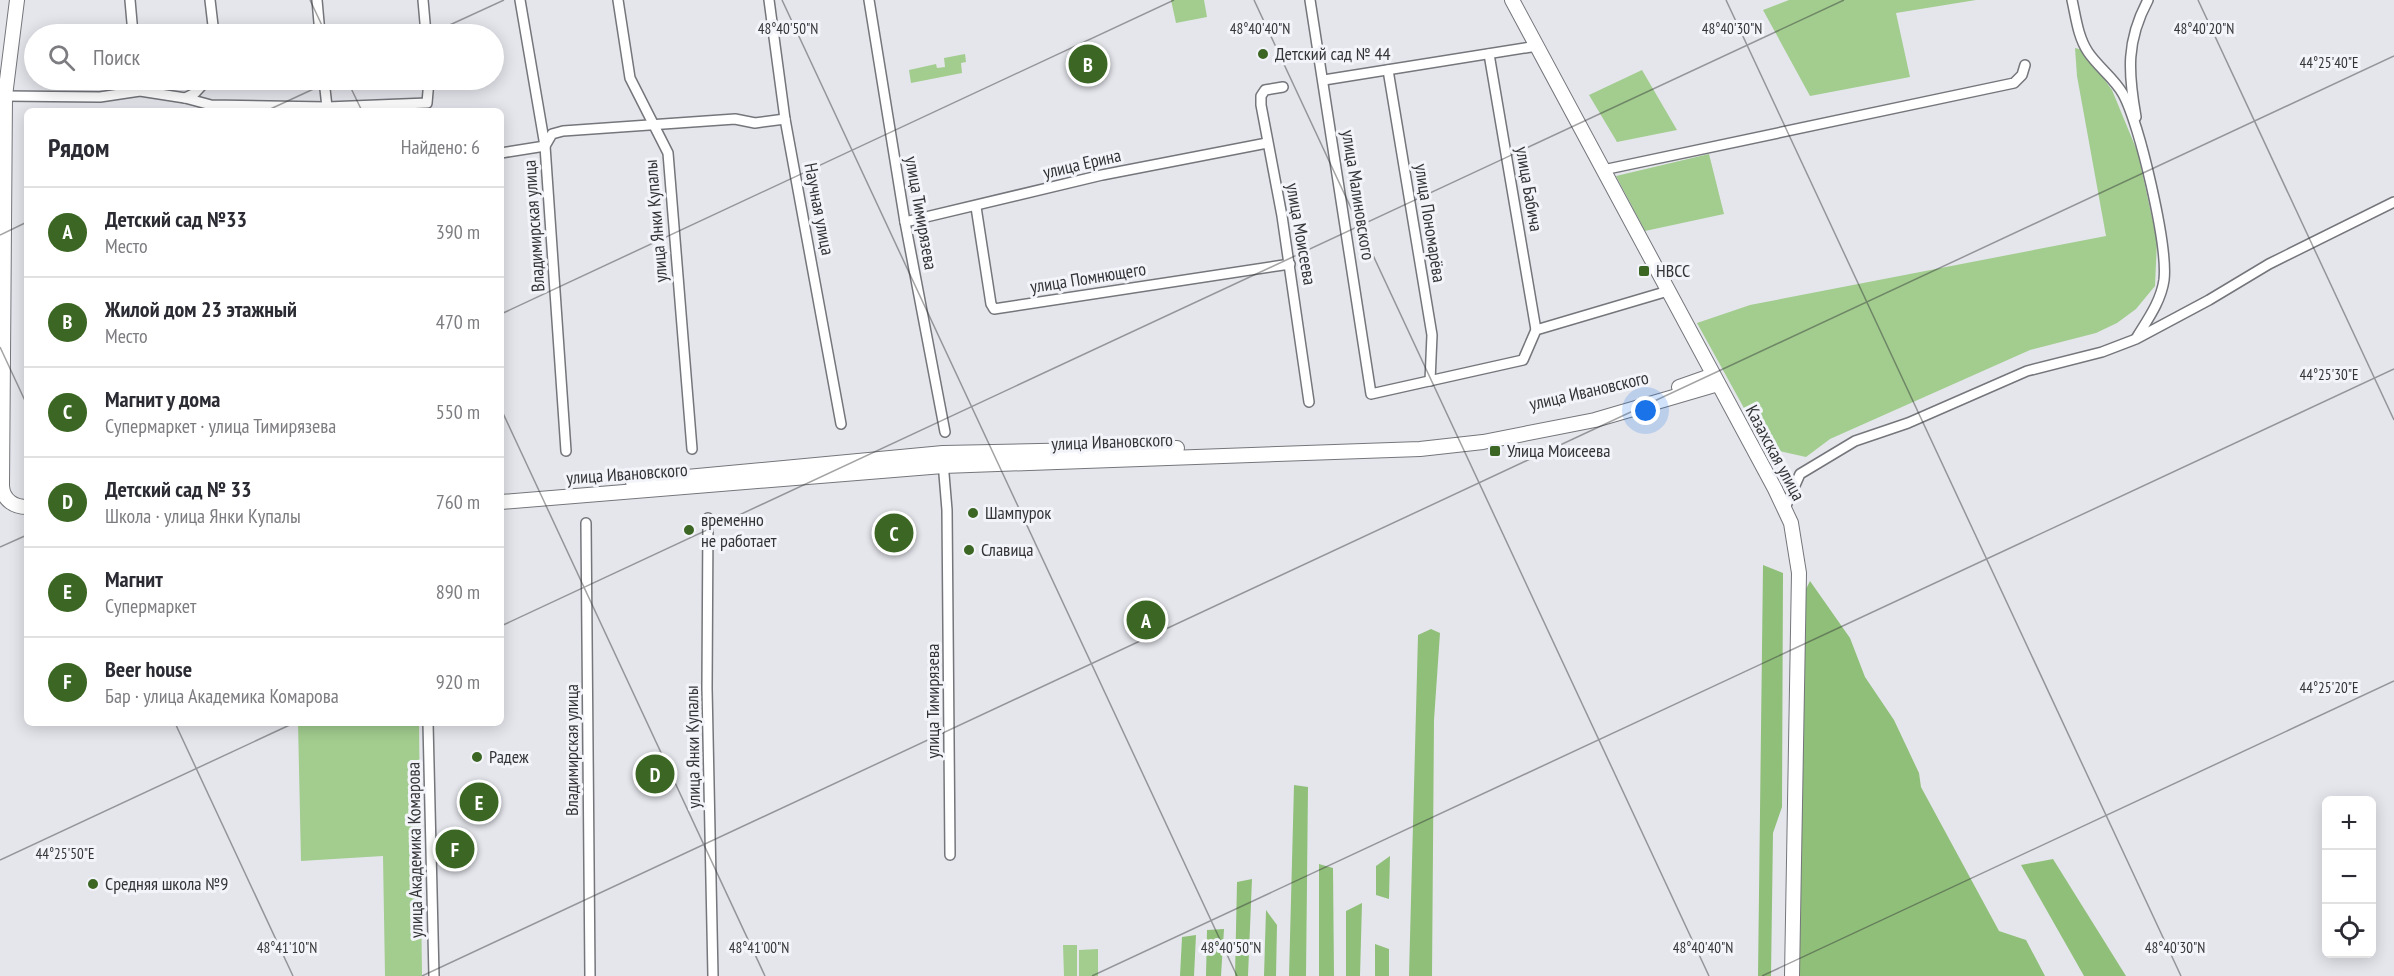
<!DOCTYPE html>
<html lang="ru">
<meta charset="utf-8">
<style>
:root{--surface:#fff;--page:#f7f7f7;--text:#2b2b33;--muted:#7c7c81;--line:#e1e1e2;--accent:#3b6623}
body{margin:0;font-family:"PT Sans Narrow",sans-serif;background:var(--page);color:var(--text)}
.controls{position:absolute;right:18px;bottom:18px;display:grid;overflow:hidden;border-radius:9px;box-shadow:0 3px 15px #0003}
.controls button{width:54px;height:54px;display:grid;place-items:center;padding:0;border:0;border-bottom:2px solid var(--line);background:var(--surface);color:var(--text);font:30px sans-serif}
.you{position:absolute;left:1646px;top:411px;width:21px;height:21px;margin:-15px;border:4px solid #fff;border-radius:50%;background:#1a73e8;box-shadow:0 0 0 9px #1a73e833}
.badge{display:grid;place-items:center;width:39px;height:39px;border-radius:50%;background:var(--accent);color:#fff;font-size:20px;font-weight:700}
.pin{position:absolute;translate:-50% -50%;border:3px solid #fff;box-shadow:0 2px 6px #0006}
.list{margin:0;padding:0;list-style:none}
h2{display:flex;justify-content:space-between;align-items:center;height:78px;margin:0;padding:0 24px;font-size:26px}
h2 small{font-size:20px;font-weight:400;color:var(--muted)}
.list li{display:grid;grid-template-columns:39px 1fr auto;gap:18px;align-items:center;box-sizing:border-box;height:90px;padding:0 24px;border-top:2px solid var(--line)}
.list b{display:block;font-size:22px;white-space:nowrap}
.list p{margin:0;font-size:20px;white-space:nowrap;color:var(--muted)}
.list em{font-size:20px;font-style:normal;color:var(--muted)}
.icon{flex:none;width:33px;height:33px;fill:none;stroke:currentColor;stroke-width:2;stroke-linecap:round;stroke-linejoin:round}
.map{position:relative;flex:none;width:2394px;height:976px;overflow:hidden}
.search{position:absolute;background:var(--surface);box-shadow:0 3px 15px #0003;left:24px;top:24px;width:480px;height:66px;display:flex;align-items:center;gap:15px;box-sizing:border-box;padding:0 21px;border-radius:33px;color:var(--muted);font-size:22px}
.panel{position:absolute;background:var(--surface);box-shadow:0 3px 15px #0003;left:24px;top:108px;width:480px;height:618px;border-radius:9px}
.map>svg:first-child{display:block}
</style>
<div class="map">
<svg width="2394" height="976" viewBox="0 0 2394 976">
<rect width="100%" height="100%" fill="#e5e6ec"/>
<!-- green -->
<g fill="#a2cd8f">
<polygon points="1171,0 1204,0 1207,17 1176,23"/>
<polygon points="1789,0 1976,0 1896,13 1910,77 1810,96 1763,10"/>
<polygon points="2075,48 2083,50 2112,90 2138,153 2157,241 2155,286 2136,309 2117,323 2096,333 2030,350 1830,439 1806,457 1766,448 1697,323 1750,305 2106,236 2077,76"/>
<polygon points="965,54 966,62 961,63 962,73 911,83 909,70 936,64 937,68 945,67 944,58"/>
<polygon points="1642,70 1677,130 1617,142 1589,95"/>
<polygon points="1709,154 1724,214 1645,231 1616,176"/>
<polygon points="298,723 419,723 422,976 385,976 383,856 301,861"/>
<polygon points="1063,945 1077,945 1077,976 1064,976"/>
<polygon points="1098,949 1098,976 1079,976 1079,950"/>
</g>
<!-- forest -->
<g fill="#90bf7a">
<polygon points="1763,565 1783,573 1782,807 1773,833 1771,976 1758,976"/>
<polygon points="1810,581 1850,638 1865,677 1894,720 1919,773 1921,787 1999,931 2026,940 2045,976 1798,976 1803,595"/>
<polygon points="1431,629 1440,633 1434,720 1432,976 1409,976 1418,635"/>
<polygon points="1294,785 1308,787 1306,976 1289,976"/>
<polygon points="1390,856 1389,899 1376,895 1376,866"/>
<polygon points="2053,859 2126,976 2084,976 2021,865"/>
<polygon points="1319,864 1333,868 1334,976 1319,976"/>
<polygon points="1252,879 1248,976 1235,976 1237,882"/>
<polygon points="1362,903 1360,976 1346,976 1346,911"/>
<polygon points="1266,910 1277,925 1276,976 1264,976"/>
<polygon points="1224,929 1221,976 1206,976 1207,930"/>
<polygon points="1196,935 1194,976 1180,976 1182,937"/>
<polygon points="1375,944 1389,949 1389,976 1375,976"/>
</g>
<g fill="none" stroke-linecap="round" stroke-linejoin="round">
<defs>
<g id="street">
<polyline points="130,0 133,34"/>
<polyline points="210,0 214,34"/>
<polyline points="317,0 320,34"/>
<polyline points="423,0 426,34"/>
<polyline points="520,0 545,146 566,451"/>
<polyline points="618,0 630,78 668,153 692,449"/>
<polyline points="769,0 785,119 841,424"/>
<polyline points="869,0 905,222 945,432"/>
<polyline points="1310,0 1371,394 1523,360 1536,330 1668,291"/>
<path d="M2072 0C2076 18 2078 37 2088 52 2098 67 2114 78 2123 94 2140 125 2168 246 2164 280 2161 301 2148 319 2137 337"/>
<polyline points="1489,54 1536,330"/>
<polyline points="1388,70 1432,335 1430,381"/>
<polyline points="324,80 327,107"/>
<polyline points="1324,80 1537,46"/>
<polyline points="1283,87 1265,90 1261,96 1261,105 1282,216 1309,402"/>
<polyline points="5,96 100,97 140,91 185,98 211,105 327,107 427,103 429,80"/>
<polyline points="185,98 195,93 207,80"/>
<path d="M2136 117C2128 72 2126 41 2148 0"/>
<polyline points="501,153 545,146 552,134 563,131 735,119 755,123 785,119"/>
<polyline points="1603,170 2014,83 2022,75 2025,65"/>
<polyline points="976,207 991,304 994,309 1290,264"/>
<polyline points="905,222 1102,175 1267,143"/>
<polyline points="943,462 947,510 950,855"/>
<polyline points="1785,508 1800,474 1855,441 1908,423 2027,371 2102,352 2136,339 2209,300 2269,264 2394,202"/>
<polyline points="708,518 707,688 713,976"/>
<polyline points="586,523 590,976"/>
<polyline points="428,723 434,976"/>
</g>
<g id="secondary">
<path d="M17 0 5 96 2 486C3 500 14 507 27 507"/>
<polyline points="1512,0 1775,489 1791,523 1799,573 1792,976"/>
<polyline points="1679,387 1713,375"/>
<polyline points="633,482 943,453 1177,448"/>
<polyline points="501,502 943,466 1420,449 1483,442 1595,420 1718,384"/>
</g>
</defs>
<!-- street casing -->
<use href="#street" stroke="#74767b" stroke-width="12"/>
<!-- secondary casing -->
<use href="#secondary" stroke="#74767b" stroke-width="16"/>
<!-- street -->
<use href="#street" stroke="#fff" stroke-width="9"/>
<!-- secondary -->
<use href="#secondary" stroke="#fff" stroke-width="14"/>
</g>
<!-- ticks -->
<path fill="none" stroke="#343436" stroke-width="1.5" stroke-opacity="0.45" d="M310 0 326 34M782 0 1237 976M1254 0 1709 976M1726 0 2181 976M2198 0 2394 420M430 34 504 0M347 80 362 111M266 111 333 80M0 235 27 222M501 314 1174 0M0 347 27 405M501 409 765 976M0 547 27 535M501 626 1844 0M175 723 293 976M0 860 294 723M422 976 2394 56M1092 976 2394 369M1762 976 2394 681"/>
<!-- markers -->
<g fill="#3b6623" stroke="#f2f4fa" stroke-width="2">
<circle cx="1263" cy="54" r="6"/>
<rect x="1638" y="265" width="12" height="12" rx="3"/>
<rect x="1489" y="445" width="12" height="12" rx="3"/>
<circle cx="973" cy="513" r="6"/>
<circle cx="689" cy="530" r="6"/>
<circle cx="969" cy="550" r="6"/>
<circle cx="477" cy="757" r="6"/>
<circle cx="93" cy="884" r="6"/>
</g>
<g text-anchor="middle" stroke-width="6" stroke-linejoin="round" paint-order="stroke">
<!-- poi labels -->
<g font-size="18" fill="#343436" stroke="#f2f4fa" text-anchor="start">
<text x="1275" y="60">Детский сад № 44</text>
<text x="1656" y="277">НВСС</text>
<text x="1507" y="457">Улица Моисеева</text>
<text x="985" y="519">Шампурок</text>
<text x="701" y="526">временно<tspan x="701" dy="21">не работает</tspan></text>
<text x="981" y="556">Славица</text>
<text x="489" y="763">Радеж</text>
<text x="105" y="890">Средняя школа №9</text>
</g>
<!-- street labels -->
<g font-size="18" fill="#343436" stroke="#f2f4fa">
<text transform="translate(1082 164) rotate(-13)" y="6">улица Ерина</text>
<text transform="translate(1529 189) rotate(80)" y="6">улица Бабича</text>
<text transform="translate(1358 195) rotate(81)" y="6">улица Малиновского</text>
<text transform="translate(819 209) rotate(79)" y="6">Научная улица</text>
<text transform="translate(921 213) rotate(80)" y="6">улица Тимирязева</text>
<text transform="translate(656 221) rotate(-95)" y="6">улица Янки Купалы</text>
<text transform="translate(1430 223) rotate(81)" y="6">улица Пономарёва</text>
<text transform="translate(534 226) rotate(-94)" y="6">Владимирская улица</text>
<text transform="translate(1301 234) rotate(80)" y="6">улица Моисеева</text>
<text transform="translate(1088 278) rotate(-9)" y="6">улица Помнющего</text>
<text transform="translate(1589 391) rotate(-13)" y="6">улица Ивановского</text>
<text transform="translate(1112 442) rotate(-2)" y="6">улица Ивановского</text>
<text transform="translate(1775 453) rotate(62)" y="6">Казахская улица</text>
<text transform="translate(627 474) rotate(-4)" y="6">улица Ивановского</text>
<text transform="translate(933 701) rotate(-90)" y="6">улица Тимирязева</text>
<text transform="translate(693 747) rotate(-91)" y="6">улица Янки Купалы</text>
<text transform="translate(572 750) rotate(-90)" y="6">Владимирская улица</text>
<text transform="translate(415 850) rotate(-91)" y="6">улица Академика Комарова</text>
</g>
</g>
<g font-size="15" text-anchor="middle" fill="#343436" stroke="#f2f4fa" stroke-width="6" stroke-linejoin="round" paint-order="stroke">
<text x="1260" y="34">48°40'40"N</text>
<text x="2204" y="34">48°40'20"N</text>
<text x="788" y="34">48°40'50"N</text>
<text x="1732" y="34">48°40'30"N</text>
<text x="2329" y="68">44°25'40"E</text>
<text x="2329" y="380">44°25'30"E</text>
<text x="2329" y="693">44°25'20"E</text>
<text x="65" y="859">44°25'50"E</text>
<text x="287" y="953">48°41'10"N</text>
<text x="759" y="953">48°41'00"N</text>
<text x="1231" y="953">48°40'50"N</text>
<text x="1703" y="953">48°40'40"N</text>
<text x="2175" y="953">48°40'30"N</text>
</g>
</svg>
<div class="controls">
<button>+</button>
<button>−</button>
<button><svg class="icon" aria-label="locate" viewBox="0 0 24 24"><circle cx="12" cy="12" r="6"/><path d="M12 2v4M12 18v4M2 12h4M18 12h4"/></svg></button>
</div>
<div class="you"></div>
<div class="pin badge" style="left:1146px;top:620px">A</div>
<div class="pin badge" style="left:1088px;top:64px">B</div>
<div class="pin badge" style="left:894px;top:533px">C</div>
<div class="pin badge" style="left:655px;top:774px">D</div>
<div class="pin badge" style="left:479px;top:802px">E</div>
<div class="pin badge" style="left:455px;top:849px">F</div>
<div class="search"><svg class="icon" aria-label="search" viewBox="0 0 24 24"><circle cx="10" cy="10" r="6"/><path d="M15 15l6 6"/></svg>Поиск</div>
<section class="panel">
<h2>Рядом<small>Найдено: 6</small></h2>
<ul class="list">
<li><span class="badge">A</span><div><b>Детский сад №33</b><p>Место</p></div><em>390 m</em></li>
<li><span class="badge">B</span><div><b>Жилой дом 23 этажный</b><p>Место</p></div><em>470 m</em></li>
<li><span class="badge">C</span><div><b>Магнит у дома</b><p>Супермаркет · улица Тимирязева</p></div><em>550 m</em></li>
<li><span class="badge">D</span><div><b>Детский сад № 33</b><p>Школа · улица Янки Купалы</p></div><em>760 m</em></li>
<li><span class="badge">E</span><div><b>Магнит</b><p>Супермаркет</p></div><em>890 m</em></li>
<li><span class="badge">F</span><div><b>Beer house</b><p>Бар · улица Академика Комарова</p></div><em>920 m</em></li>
</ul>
</section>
</div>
